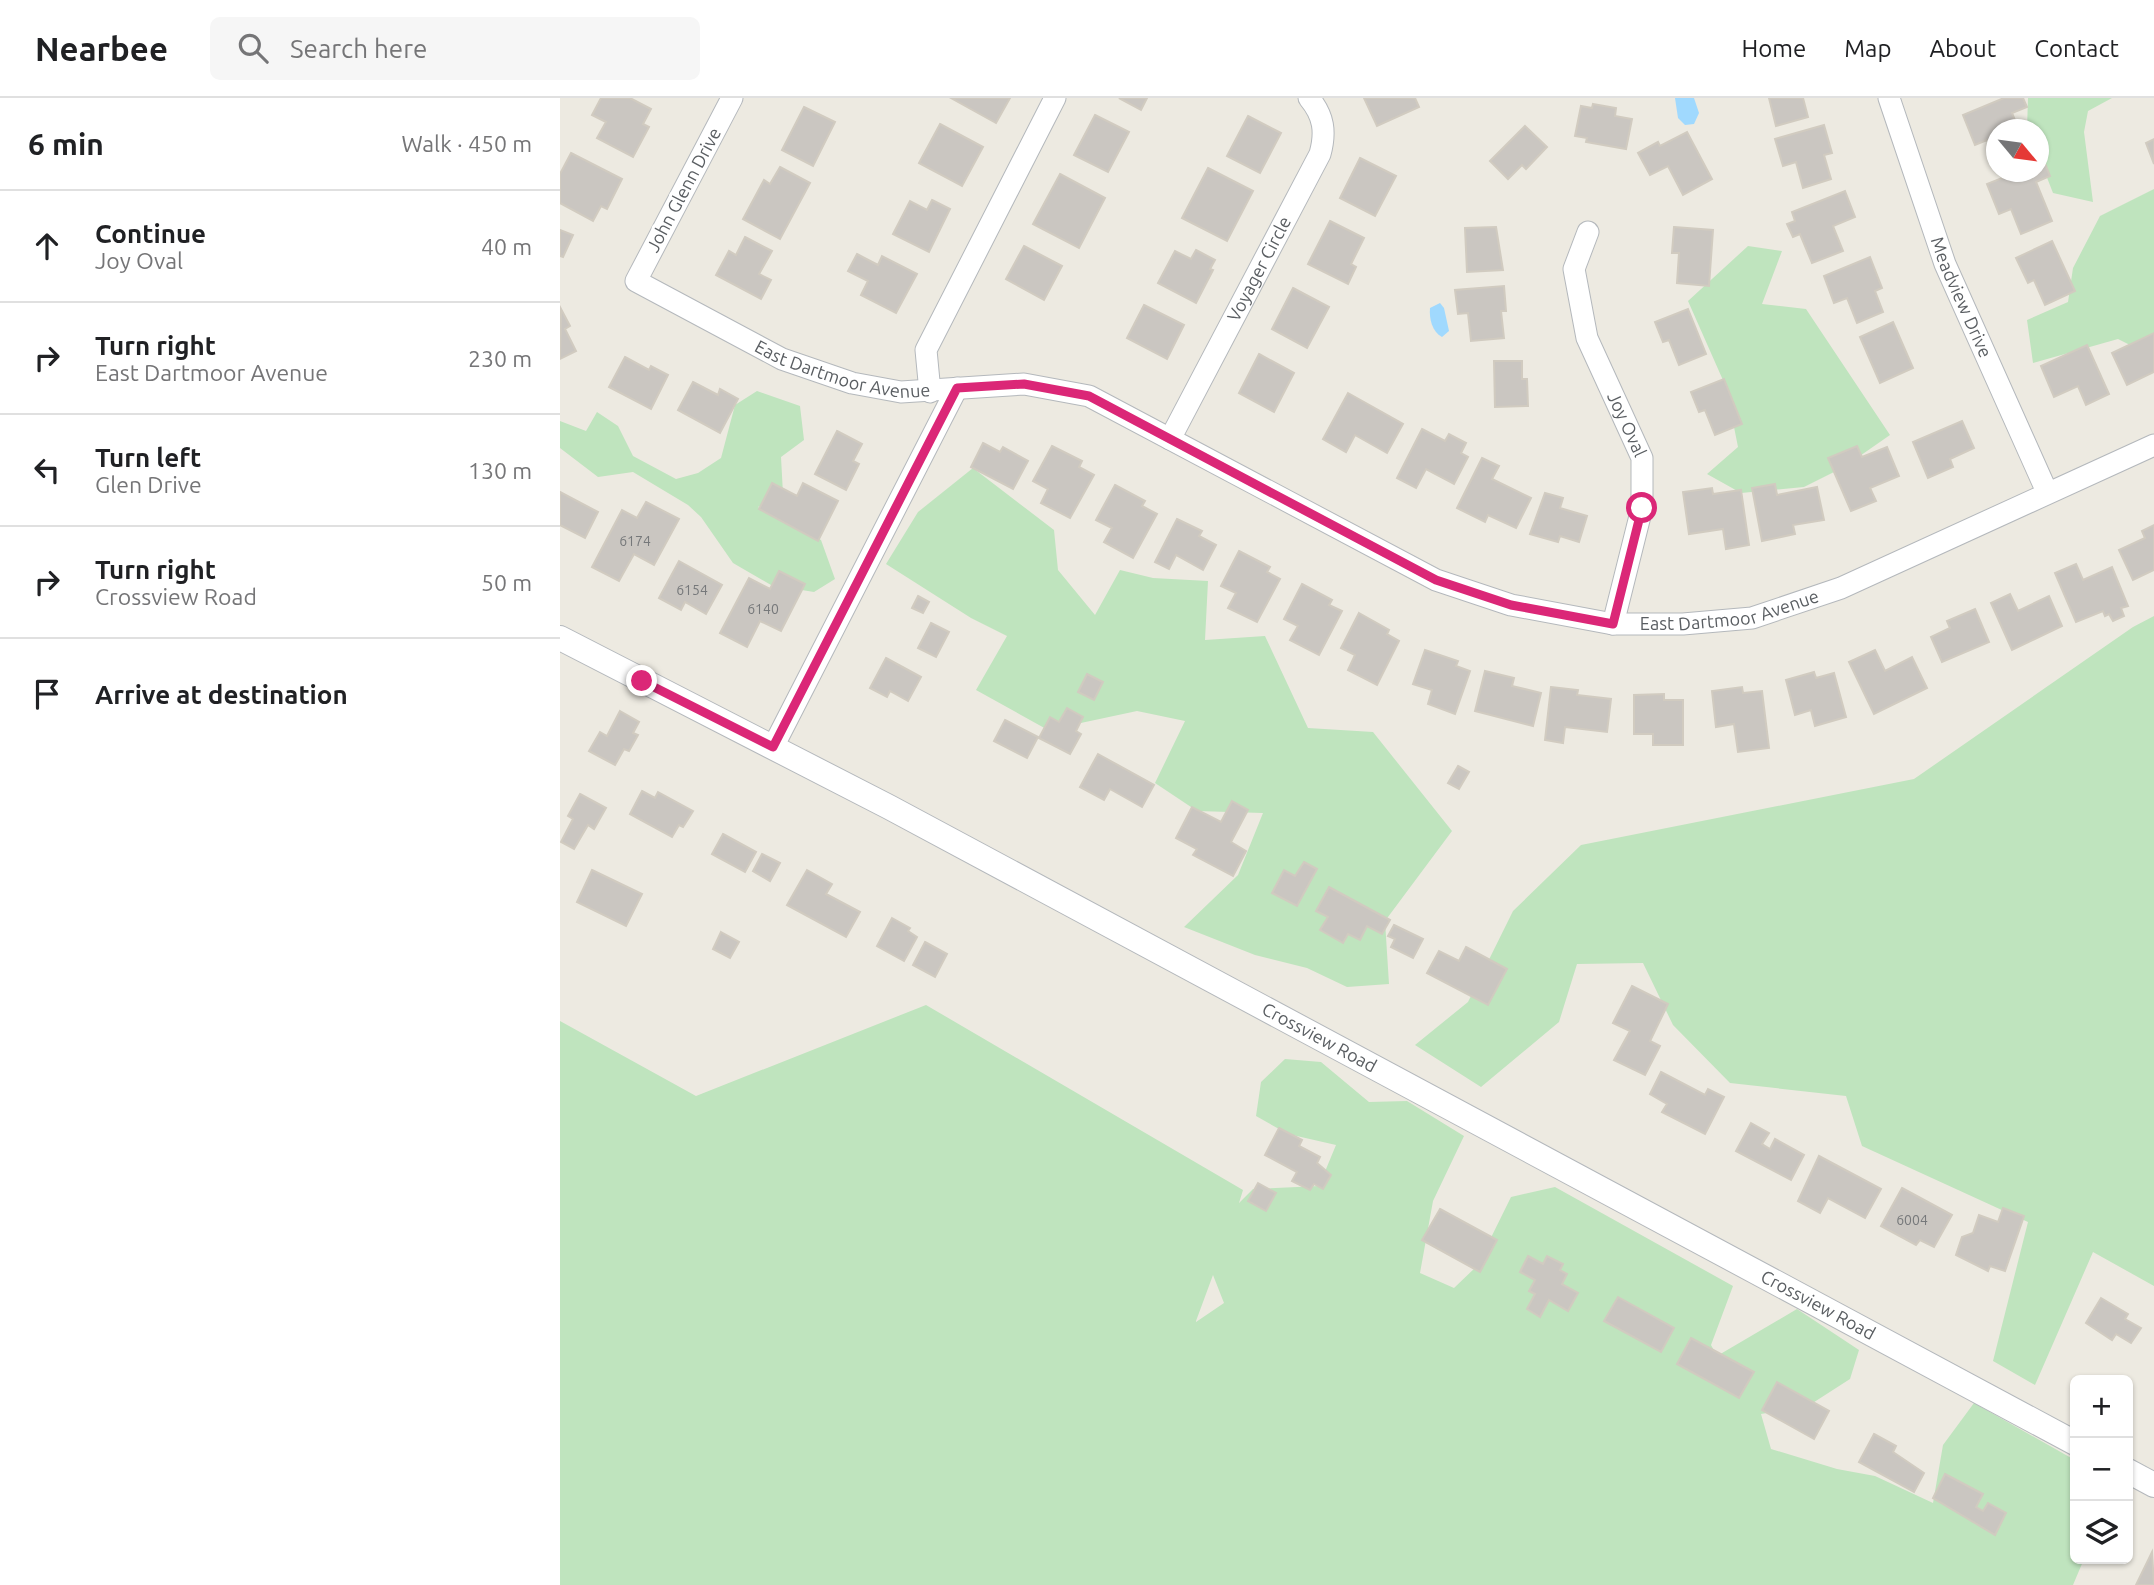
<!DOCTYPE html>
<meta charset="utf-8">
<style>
:root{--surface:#fff;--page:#f6f6f6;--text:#202124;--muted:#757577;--line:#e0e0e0}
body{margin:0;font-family:Ubuntu,sans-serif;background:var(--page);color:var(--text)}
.controls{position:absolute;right:21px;bottom:21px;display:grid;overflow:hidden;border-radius:10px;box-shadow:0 2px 5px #0004}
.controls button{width:63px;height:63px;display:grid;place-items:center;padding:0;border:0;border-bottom:2px solid var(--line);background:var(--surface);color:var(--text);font:35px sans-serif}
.compass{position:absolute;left:1426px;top:21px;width:63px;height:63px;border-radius:50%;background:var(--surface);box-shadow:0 2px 5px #0004;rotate:119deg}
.stop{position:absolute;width:21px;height:21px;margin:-16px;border:5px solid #db2777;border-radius:50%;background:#fff}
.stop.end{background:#db2777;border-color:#fff;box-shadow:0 2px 7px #0008}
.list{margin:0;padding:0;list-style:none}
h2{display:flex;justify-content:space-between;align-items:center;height:91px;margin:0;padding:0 28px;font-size:30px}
h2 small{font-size:23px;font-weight:400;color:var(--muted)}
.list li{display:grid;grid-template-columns:46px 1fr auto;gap:21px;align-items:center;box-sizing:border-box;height:112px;padding:0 28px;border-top:2px solid var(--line)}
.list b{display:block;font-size:26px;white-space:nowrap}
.list p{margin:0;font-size:23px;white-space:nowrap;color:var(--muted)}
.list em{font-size:23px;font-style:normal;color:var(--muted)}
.icon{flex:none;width:38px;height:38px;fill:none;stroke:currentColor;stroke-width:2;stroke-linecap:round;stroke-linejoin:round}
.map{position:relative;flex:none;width:1594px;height:1487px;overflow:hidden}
header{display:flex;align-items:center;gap:42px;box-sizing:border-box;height:98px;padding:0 35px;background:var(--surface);border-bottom:2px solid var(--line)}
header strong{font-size:33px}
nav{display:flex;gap:38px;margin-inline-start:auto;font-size:24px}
.search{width:490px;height:63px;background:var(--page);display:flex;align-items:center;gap:18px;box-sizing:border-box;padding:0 24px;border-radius:10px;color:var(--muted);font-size:26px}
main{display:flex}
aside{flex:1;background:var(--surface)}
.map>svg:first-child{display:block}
</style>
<header>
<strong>Nearbee</strong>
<div class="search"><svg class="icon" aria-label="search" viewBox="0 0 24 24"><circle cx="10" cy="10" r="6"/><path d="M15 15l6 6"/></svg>Search here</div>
<nav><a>Home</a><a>Map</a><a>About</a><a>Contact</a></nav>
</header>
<main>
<aside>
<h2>6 min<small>Walk · 450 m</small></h2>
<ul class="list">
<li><svg class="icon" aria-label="ahead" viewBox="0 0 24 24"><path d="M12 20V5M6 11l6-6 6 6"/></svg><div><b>Continue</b><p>Joy Oval</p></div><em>40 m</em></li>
<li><svg class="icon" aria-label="right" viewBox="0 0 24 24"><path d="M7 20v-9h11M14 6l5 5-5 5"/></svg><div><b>Turn right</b><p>East Dartmoor Avenue</p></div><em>230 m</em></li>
<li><svg class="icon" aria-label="left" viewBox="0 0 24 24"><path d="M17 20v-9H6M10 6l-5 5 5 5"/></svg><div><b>Turn left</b><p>Glen Drive</p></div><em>130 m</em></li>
<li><svg class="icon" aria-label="right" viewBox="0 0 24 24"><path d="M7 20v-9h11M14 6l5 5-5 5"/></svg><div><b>Turn right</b><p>Crossview Road</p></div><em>50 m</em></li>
<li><svg class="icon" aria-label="arrive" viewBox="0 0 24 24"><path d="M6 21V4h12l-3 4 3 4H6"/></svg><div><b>Arrive at destination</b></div></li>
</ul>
</aside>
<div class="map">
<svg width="1594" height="1487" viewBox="0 0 1594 1487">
<rect width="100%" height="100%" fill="#edeae1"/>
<!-- green -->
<g fill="#bfe4be" fill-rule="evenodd">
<polygon points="1468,0 1552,0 1528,13 1524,34 1533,104 1493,95 1479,59 1478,32 1467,31"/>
<polygon points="1594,91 1594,254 1584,254 1558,241 1473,265 1467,222 1508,204 1513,170 1540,118"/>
<polygon points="1188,148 1222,153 1202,206 1246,211 1330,337 1284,369 1244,389 1181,395 1147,376 1178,349 1166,289 1128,203"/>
<polygon points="197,293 240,308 244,342 221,359 223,396 198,409 261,442 275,481 254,494 211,487 173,465 141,419 128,407 73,374 38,379 0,350 0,323 26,333 37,314 58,328 73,358 116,381 138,375 161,360 175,307"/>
<polygon points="413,370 494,432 498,472 535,517 560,472 593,480 648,483 645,542 705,538 748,630 813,634 892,733 825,823 829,886 787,889 747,870 695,857 624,829 678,777 703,715 637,713 595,685 625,623 577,613 488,632 416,592 447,538 411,520 326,466 358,414"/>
<polygon points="1594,518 1594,1188 1533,1154 1475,1287 1433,1263 1468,1124 1302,1048 1286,998 1170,985 1113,927 1083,865 1017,866 999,924 921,989 855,947 908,904 953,813 1021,747 1354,681 1573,529"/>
<path d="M366 907 683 1092 679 1105 693 1091 759 1088 776 1047 728 1036 696 1018 701 984 725 961 761 964 809 1004 847 1003 904 1038 873 1103 860 1175 894 1190 917 1168 951 1099 995 1089 1173 1188 1151 1247 1157 1258 1237 1211 1299 1252 1290 1281 1248 1308 1201 1316 1211 1351 1277 1371 1315 1378 1373 1405 1383 1347 1414 1305 1513 1361 1515 1461H1524L1513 1487H0V923L136 998ZM653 1177 664 1205 636 1224V1223Z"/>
</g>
<!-- water -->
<g fill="#a0d9fe">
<polygon points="1115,0 1134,0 1139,15 1134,26 1125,27 1118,20"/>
<path d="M880 205 884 210 889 233 882 239C872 234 869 220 870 210Z"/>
</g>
<!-- building -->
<g fill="#cac6c1" stroke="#d1cbc0" stroke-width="2">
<polygon points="41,0 70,0 91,11 83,26 89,29 73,59 37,40 46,24 32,17"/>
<polygon points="391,0 450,0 436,25"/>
<polygon points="559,0 587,0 581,12"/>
<polygon points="804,0 855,0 859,9 817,28"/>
<polygon points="1209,0 1243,0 1248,19 1216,28"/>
<polygon points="1444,0 1463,0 1467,9 1452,15 1459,32 1436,32 1436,65 1427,42 1415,47 1403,17"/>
<polygon points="1033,6 1056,10 1055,18 1072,21 1066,51 1026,44 1027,40 1015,38 1021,8 1032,10"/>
<polygon points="244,9 275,24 253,68 222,52"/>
<polygon points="535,17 569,34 548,74 514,57"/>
<polygon points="688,18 721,35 700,75 667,58"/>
<polygon points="380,26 423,49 402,88 359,65"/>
<polygon points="1264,27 1272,55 1264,57 1271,81 1243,90 1236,64 1223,68 1215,41"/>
<polygon points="965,28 987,49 966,71 962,67 948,81 930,63"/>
<polygon points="1127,34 1152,81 1123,97 1108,68 1090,77 1078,55 1098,44 1100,48"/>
<polygon points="1594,41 1594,66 1586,45"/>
<polygon points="11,55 62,81 47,111 41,108 33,123 0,105 0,76"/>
<polygon points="800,60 836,78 815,118 780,100"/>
<polygon points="1484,63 1490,78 1476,84 1492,123 1461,136 1451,111 1439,116 1427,86 1457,74 1478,74 1478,65"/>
<polygon points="220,69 250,85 220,141 183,121 204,82 210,86"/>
<polygon points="648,70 693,93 667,143 622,120"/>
<polygon points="500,76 545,100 519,150 473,126"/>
<polygon points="1285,93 1295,119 1273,128 1283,153 1252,165 1240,136 1233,139 1227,126 1235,123 1232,114"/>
<polygon points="372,102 390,111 369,154 333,136 350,103 367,112"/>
<polygon points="770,123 804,140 791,166 796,169 788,186 748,166"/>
<polygon points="936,129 943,172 907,174 905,130"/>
<polygon points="1114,129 1153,132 1149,188 1117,185 1119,155 1112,155"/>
<polygon points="0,132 13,137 3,159 0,158"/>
<polygon points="185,139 212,153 199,176 211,182 201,201 156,177 169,153 176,157"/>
<polygon points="1492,143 1515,193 1485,207 1474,182 1468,185 1456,160"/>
<polygon points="464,148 502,168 484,202 446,181"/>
<polygon points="636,152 655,162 650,171 653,172 636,205 598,185 615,153 631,161"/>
<polygon points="297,156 318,167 322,158 357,176 336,215 301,197 308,183 288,173"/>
<polygon points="1310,159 1322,190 1315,193 1323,214 1297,225 1287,200 1274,205 1264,178"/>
<polygon points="944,188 946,213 941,213 944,240 911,243 908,215 898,216 895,192"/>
<polygon points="733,190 769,209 747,250 712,231"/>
<polygon points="584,207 624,227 607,261 567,240"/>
<polygon points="1,211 10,228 5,231 16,253 0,261"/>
<polygon points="1128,211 1146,256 1119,267 1109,242 1103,244 1095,224"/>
<polygon points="1333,224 1353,270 1320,285 1300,239"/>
<polygon points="1594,235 1594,274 1567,287 1552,255"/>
<polygon points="1527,247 1549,296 1526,307 1518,288 1494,299 1481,268"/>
<polygon points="699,256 734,275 714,314 679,295"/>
<polygon points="65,259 89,272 91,268 108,277 91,311 49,289"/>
<polygon points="934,263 962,263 962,281 967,281 968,308 935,309"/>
<polygon points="1164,281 1182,326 1155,337 1145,312 1139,314 1131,294"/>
<polygon points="133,284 158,297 160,291 178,301 160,335 118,312"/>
<polygon points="788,295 843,326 827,355 795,337 786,354 763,341"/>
<polygon points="1402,323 1414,350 1390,361 1393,369 1368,380 1353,344"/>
<polygon points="862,331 885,343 889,336 906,345 901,355 908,359 894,386 866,371 856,390 837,380"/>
<polygon points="277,333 302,346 293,363 299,366 286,392 255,376"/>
<polygon points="423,345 440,354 443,349 468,363 453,391 411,369"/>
<polygon points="492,348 522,363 519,369 534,377 510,420 481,405 488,391 473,383"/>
<polygon points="1297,348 1302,359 1327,349 1339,378 1310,390 1316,403 1291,413 1268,360"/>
<polygon points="922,360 939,368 932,381 971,400 956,430 928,417 925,424 897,410"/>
<polygon points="212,385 237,398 243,385 278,403 258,443 199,411"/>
<polygon points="1215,386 1217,397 1257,389 1264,422 1233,427 1235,436 1202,443 1192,390"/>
<polygon points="555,387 585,403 582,408 597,416 573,460 544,444 552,430 536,422"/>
<polygon points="1152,390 1153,396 1181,392 1189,447 1166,451 1163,431 1129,436 1123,394"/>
<polygon points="0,394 38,414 25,440 0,427"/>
<polygon points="985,395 1003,400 1000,410 1027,418 1019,444 1000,438 998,444 970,436"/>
<polygon points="86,404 119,421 94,467 74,456 59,483 32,469 62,412 77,420"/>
<polygon points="617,421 642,433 639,438 656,447 643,472 616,457 609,471 595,464"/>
<polygon points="1594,427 1594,472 1573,482 1559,452 1585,440 1582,433"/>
<polygon points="679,453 710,469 707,474 720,481 697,524 668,510 676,495 661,488"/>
<polygon points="119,463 162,487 146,516 125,504 121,512 99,500"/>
<polygon points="1516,466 1523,482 1552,469 1568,508 1561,510 1564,518 1553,523 1549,516 1545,518 1543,513 1516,524 1495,475"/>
<polygon points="219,473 245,486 221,533 200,523 187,549 160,535 189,480 210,491"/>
<polygon points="742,486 772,502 769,507 782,513 759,557 730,542 738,528 724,521"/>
<polygon points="1450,496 1458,513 1489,498 1502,528 1452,552 1431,505"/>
<polygon points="358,498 369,504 363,515 352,510"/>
<polygon points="1415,511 1429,544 1382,564 1371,539 1390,530 1387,523"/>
<polygon points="799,515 829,532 827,536 839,543 817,587 788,572 795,557 781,550"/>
<polygon points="371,525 389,534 376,559 358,550"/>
<polygon points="865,552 898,563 896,568 910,573 895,616 868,606 872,592 853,586"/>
<polygon points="1315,552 1325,573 1352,559 1367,590 1314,616 1289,564"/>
<polygon points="326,560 361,579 348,603 330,593 327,599 310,590"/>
<polygon points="925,573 954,580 952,588 981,595 973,628 915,613"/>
<polygon points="1254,574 1256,580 1274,575 1286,619 1255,628 1251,612 1235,617 1226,582"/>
<polygon points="527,576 543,584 534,602 518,594"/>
<polygon points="991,589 1018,592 1017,597 1051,601 1047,634 1005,629 1003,645 985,642"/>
<polygon points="1182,589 1183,595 1202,593 1209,650 1178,654 1174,626 1156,629 1152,593"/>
<polygon points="1104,596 1104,602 1123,602 1123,647 1093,647 1093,636 1074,636 1074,597"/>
<polygon points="507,610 523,619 516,633 521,636 510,656 479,640 490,619 499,624"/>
<polygon points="60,613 79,624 73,635 78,637 69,653 64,651 55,667 29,653 40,634 47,638"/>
<polygon points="445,622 478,639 467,660 434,643"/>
<polygon points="538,656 594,687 582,709 550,691 544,702 520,689"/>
<polygon points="898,668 909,674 899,691 888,685"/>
<polygon points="82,693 95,700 98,694 133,713 123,729 119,727 112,739 70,716"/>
<polygon points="20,696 46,710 34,731 28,727 14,751 1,744 13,721 8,718"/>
<polygon points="672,703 688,712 671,744 686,753 673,778 633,757 637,751 616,740 632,709 661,724"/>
<polygon points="163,736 196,754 185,774 152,756"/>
<polygon points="202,756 220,765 210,783 193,773"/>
<polygon points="744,764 757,771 737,808 712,795 724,772 735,778"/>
<polygon points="32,772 82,796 66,828 17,804"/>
<polygon points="247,772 272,786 266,796 300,814 286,839 227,807"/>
<polygon points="769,789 830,822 822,836 807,828 800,842 788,836 783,845 760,832 768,819 756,813"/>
<polygon points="332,820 350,830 348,833 357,839 344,863 317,848"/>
<polygon points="834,827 863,841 853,860 831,849 835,841 828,838"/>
<polygon points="161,834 179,844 170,860 153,851"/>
<polygon points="365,844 387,856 375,879 353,867"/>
<polygon points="906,849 947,871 928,907 867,875 879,853 899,863"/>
<polygon points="1072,888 1108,906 1090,943 1100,948 1085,977 1054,962 1070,933 1053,925"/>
<polygon points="1101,974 1145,997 1148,991 1164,999 1145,1036 1102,1014 1107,1006 1090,996"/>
<polygon points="1191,1025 1209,1035 1202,1046 1210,1051 1215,1041 1244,1057 1231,1082 1176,1053"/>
<polygon points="719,1030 742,1042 739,1048 760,1059 757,1065 771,1077 763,1091 754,1086 750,1092 732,1083 737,1074 705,1057"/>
<polygon points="1259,1058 1321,1091 1305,1120 1268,1100 1260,1115 1238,1103"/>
<polygon points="698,1085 716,1095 706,1113 688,1103"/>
<polygon points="1342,1090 1392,1117 1374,1149 1360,1142 1356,1147 1321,1128"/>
<polygon points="1443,1110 1464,1118 1445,1173 1430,1168 1428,1173 1396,1157 1402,1139 1413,1135 1419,1117 1438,1124"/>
<polygon points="880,1111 937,1142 920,1174 862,1142"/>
<polygon points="968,1158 983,1166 987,1158 1003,1166 1000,1172 1007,1176 1002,1186 1018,1195 1008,1213 989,1202 980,1219 967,1211 975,1196 969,1193 975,1182 960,1174"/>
<polygon points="1058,1199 1114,1230 1101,1254 1044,1223"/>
<polygon points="1541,1200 1568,1216 1565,1221 1581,1230 1571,1245 1556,1236 1552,1242 1526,1225"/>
<polygon points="1131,1240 1194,1274 1179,1300 1117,1266"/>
<polygon points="1217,1284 1269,1313 1254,1341 1202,1312"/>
<polygon points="1314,1336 1336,1348 1333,1354 1364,1375 1354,1394 1299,1364"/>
<polygon points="1385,1376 1423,1396 1416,1409 1423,1413 1428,1405 1446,1415 1435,1437 1373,1400"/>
<polygon points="1592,1454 1594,1487 1576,1487"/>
</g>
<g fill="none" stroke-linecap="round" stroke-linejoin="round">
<defs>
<g id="minor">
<path id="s1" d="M172 0 76 183 222 261 292 285 341 294 464 286 529 298 876 482 951 507 1053 526H1123L1192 520 1281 490 1594 347"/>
<path id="s2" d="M1329 0 1385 166 1487 394"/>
<path id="s3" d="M1028 134 1014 171 1027 240 1082 360V410L1053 526"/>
<polyline points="370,294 366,252 495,0"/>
<path id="s4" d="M610 341 760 56C766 34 764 18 749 0"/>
<polyline points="213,649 397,290"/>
</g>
<g id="tertiary">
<path id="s5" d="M0 540 329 709 1515 1345"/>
<polyline points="1568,1373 1594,1387"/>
</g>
</defs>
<!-- minor casing -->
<use href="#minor" stroke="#b4b8bc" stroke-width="23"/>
<!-- tertiary casing -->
<use href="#tertiary" stroke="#b4b8bc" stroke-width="26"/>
<!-- minor -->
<use href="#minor" stroke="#fff" stroke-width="21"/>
<!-- tertiary -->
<use href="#tertiary" stroke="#fff" stroke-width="24"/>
</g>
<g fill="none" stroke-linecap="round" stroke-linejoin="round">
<!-- route -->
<polyline stroke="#db2777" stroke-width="9" points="82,583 213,649 397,290 464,286 529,298 876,482 951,507 1053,526 1082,410"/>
</g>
<g text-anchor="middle" stroke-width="6" stroke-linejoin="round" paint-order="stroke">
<!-- number labels -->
<g font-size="14" fill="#76787a">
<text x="75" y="448">6174</text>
<text x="132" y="497">6154</text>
<text x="203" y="516">6140</text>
<text x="1352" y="1127">6004</text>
</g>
<!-- street labels -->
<g font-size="18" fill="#5a5e62" stroke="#fff">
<text transform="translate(124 92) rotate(-62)" y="6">John Glenn Drive</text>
<text dy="6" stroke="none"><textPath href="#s4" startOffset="192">Voyager Circle</textPath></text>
<text dy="6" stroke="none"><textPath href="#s2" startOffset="212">Meadview Drive</textPath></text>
<text dy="6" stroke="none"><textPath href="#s1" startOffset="434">East Dartmoor Avenue</textPath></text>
<text dy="6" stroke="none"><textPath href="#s3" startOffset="205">Joy Oval</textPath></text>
<text dy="6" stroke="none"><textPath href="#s1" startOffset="1379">East Dartmoor Avenue</textPath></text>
<text dy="6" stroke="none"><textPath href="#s5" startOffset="858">Crossview Road</textPath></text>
<text dy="6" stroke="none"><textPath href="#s5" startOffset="1424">Crossview Road</textPath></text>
</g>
</g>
</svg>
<div class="controls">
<button>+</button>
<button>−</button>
<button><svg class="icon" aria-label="layers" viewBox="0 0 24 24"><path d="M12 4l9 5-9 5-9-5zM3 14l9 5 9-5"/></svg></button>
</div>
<svg class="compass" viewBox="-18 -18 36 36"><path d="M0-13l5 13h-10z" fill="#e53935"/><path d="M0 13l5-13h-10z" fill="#757577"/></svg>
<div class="stop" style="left:1082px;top:410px"></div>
<div class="stop end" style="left:82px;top:583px"></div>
</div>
</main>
